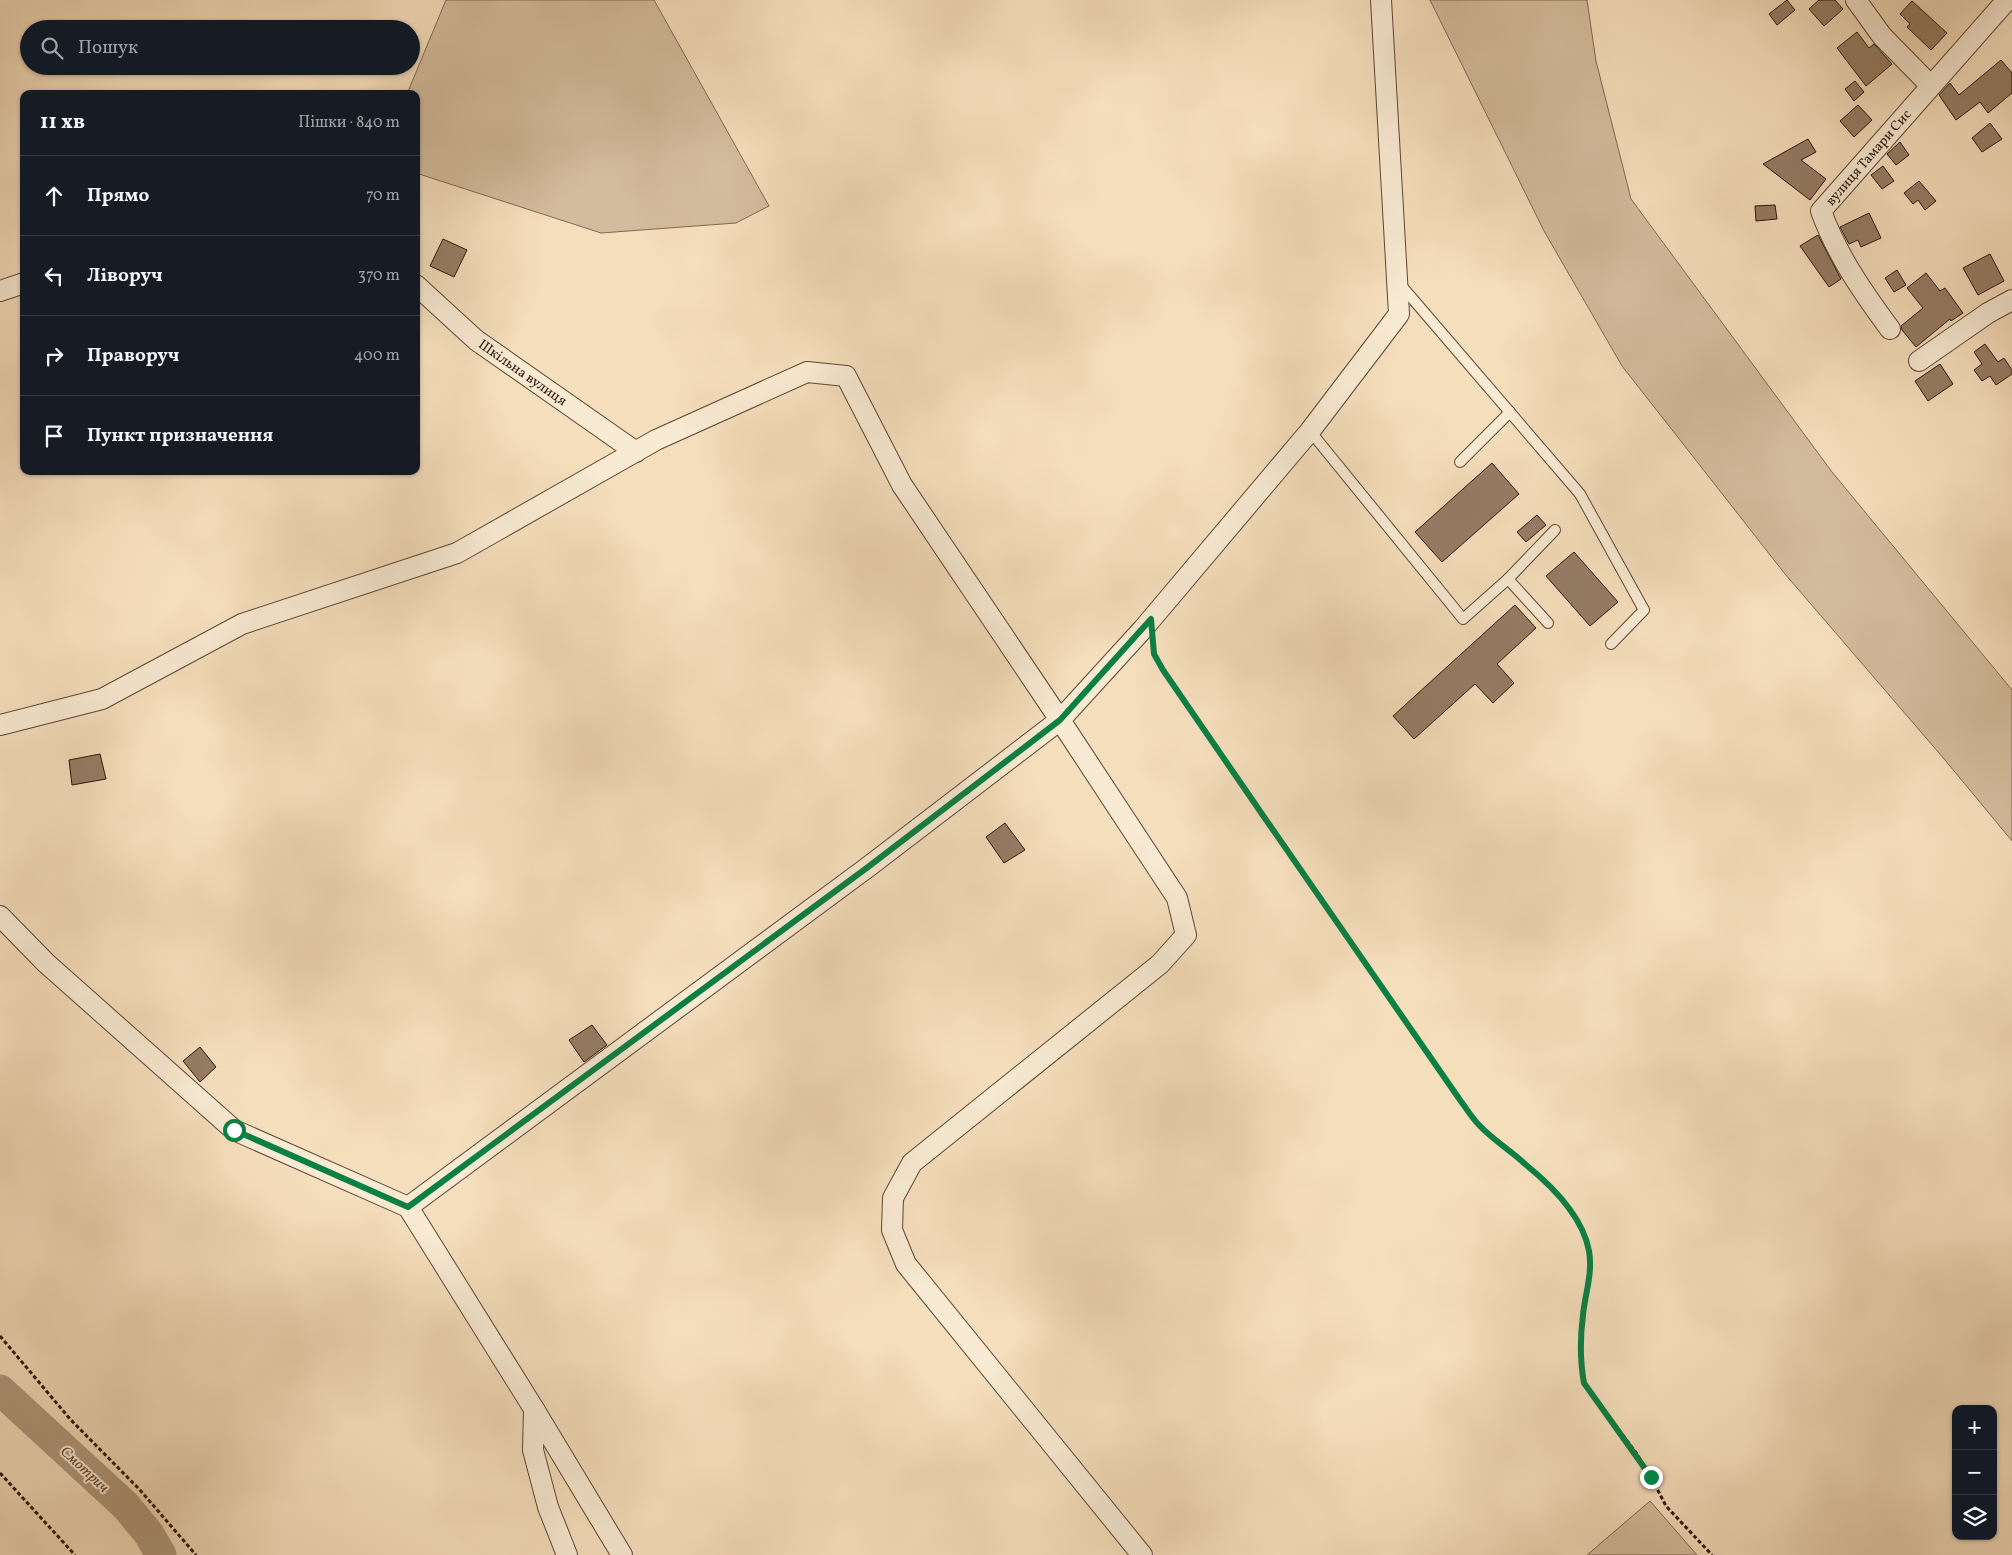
<!DOCTYPE html>
<html lang="uk">
<meta charset="utf-8">
<style>
:root{--surface:#171b24;--page:#20242c;--text:#f1f3f6;--muted:#9ea1a6;--line:#363941}
body{margin:0;font-family:Vollkorn,serif;background:var(--page);color:var(--text)}
.controls{position:absolute;right:15px;bottom:15px;display:grid;overflow:hidden;border-radius:10px;box-shadow:0 1px 4px #0004}
.controls button{width:45px;height:45px;display:grid;place-items:center;padding:0;border:0;border-bottom:1px solid var(--line);background:var(--surface);color:var(--text);font:25px sans-serif}
.stop{position:absolute;width:15px;height:15px;margin:-11px;border:4px solid #0b8043;border-radius:50%;background:#fff}
.stop.end{background:#0b8043;border-color:#fff;box-shadow:0 1px 5px #0008}
.list{margin:0;padding:0;list-style:none}
h2{display:flex;justify-content:space-between;align-items:center;height:65px;margin:0;padding:0 20px;font-size:21px}
h2 small{font-size:16px;font-weight:400;color:var(--muted)}
.list li{display:grid;grid-template-columns:32px 1fr auto;gap:15px;align-items:center;box-sizing:border-box;height:80px;padding:0 20px;border-top:1px solid var(--line)}
.list b{display:block;font-size:19px;white-space:nowrap}
.list em{font-size:16px;font-style:normal;color:var(--muted)}
.icon{flex:none;width:28px;height:28px;fill:none;stroke:currentColor;stroke-width:2;stroke-linecap:round;stroke-linejoin:round}
.map{position:relative;flex:none;width:2012px;height:1555px;overflow:hidden}
.search{position:absolute;background:var(--surface);box-shadow:0 1px 4px #0004;left:20px;top:20px;width:400px;height:55px;display:flex;align-items:center;gap:12px;box-sizing:border-box;padding:0 18px;border-radius:28px;color:var(--muted);font-size:19px}
.panel{position:absolute;background:var(--surface);box-shadow:0 1px 4px #0004;left:20px;top:90px;width:400px;height:385px;border-radius:10px}
.map>svg:first-child{display:block}
</style>
<div class="map">
<svg width="2012" height="1555" viewBox="0 0 2012 1555">
<rect width="100%" height="100%" fill="#f5debc"/>
<filter id="stains"><feTurbulence type="fractalNoise" baseFrequency=".004" numOctaves="4"/><feColorMatrix values="0 0 0 0 .2 0 0 0 0 .09 0 0 0 0 .02 0 0 0 .5 -.17"/></filter>
<radialGradient id="worn" r=".72"><stop offset=".6" stop-color="#630" stop-opacity="0"/><stop offset="1" stop-color="#630" stop-opacity=".3"/></radialGradient>
<!-- green -->
<g fill="#d3bc9d" stroke="#806852">
<polygon points="446,0 654,0 769,206 736,223 601,233 416,173 416,94 407,94"/>
<polygon points="1430,0 1587,0 1596,61 1631,199 1832,472 2012,690 2012,841 1945,760 1785,574 1622,366 1544,231"/>
<polygon points="1650,1501 1697,1555 1587,1555"/>
</g>
<g fill="none" stroke-linecap="round" stroke-linejoin="round">
<!-- river -->
<polyline stroke="#b1997e" stroke-width="31" points="0,1390 126,1506 149,1534 161,1555"/>
</g>
<!-- building -->
<g fill="#957d65" stroke="#2d1407">
<polygon points="1787,0 1795,10 1777,25 1769,14"/>
<polygon points="1819,0 1835,0 1843,9 1824,26 1809,9"/>
<polygon points="1912,1 1947,33 1931,50 1907,27 1910,24 1900,14"/>
<polygon points="1857,32 1869,48 1874,44 1892,64 1866,86 1837,48"/>
<polygon points="2001,60 2012,73 2012,93 1988,113 1980,102 1956,120 1939,95 1950,83 1959,95"/>
<polygon points="1855,81 1864,92 1854,101 1845,89"/>
<polygon points="1858,105 1872,120 1854,137 1840,121"/>
<polygon points="1990,123 2002,139 1982,152 1972,138"/>
<polygon points="1808,139 1816,152 1801,160 1826,179 1810,200 1763,164"/>
<polygon points="1900,142 1909,155 1896,165 1887,154"/>
<polygon points="1883,166 1894,181 1882,189 1871,175"/>
<polygon points="1919,181 1936,201 1925,210 1918,200 1913,204 1904,193"/>
<polygon points="1775,205 1777,219 1756,221 1755,206"/>
<polygon points="1869,213 1881,238 1861,247 1858,240 1849,244 1840,227"/>
<polygon points="1818,235 1841,279 1829,287 1800,246"/>
<polygon points="443,239 467,250 454,277 430,266"/>
<polygon points="1990,254 2004,281 1978,295 1963,268"/>
<polygon points="1897,270 1906,285 1894,292 1885,278"/>
<polygon points="1926,273 1940,291 1945,288 1963,313 1951,321 1950,319 1916,347 1902,330 1901,326 1923,308 1907,288"/>
<polygon points="1985,344 1998,362 2004,358 2012,370 2012,374 1996,385 1990,376 1982,381 1974,370 1982,364 1974,352"/>
<polygon points="1940,364 1953,384 1928,401 1915,381"/>
<polygon points="1492,463 1519,494 1442,562 1415,532"/>
<polygon points="1537,515 1546,525 1526,542 1517,532"/>
<polygon points="1574,552 1618,602 1590,626 1546,576"/>
<polygon points="1515,605 1536,628 1497,664 1514,683 1493,703 1475,684 1414,739 1393,716"/>
<polygon points="100,754 106,779 72,785 69,760"/>
<polygon points="1005,823 1025,850 1004,863 986,837"/>
<polygon points="592,1025 607,1045 584,1062 569,1040"/>
<polygon points="200,1047 216,1067 200,1082 183,1061"/>
</g>
<g fill="none" stroke-linecap="round" stroke-linejoin="round">
<defs>
<g id="service">
<polyline points="1399,283 1580,494 1644,610 1611,644"/>
<polyline points="1310,431 1463,619 1508,579 1548,623"/>
<polyline points="1460,462 1510,412"/>
<polyline points="1508,579 1555,530"/>
</g>
<g id="minor">
<polyline points="1856,0 1882,36 1930,85"/>
<polyline points="416,285 476,340 636,452"/>
<polyline points="0,291 24,283"/>
<path d="M1890 329C1862 291 1837 255 1821 211L2007 0"/>
<polyline points="1919,361 1988,313 2012,300"/>
<polyline points="0,725 102,699 242,624 457,553 656,440 807,372 846,376 902,485 1060,720 1177,898 1186,935 1160,964 912,1163 893,1198 892,1230 906,1264 1142,1555"/>
<polyline points="0,916 46,963 234,1130 408,1207 868,867 1060,720 1143,629 1310,431 1399,314 1381,0"/>
<polyline points="408,1207 534,1409 622,1555"/>
<polyline points="534,1409 533,1450 548,1507 567,1555"/>
</g>
</defs>
<!-- service casing -->
<use href="#service" stroke="#5f4634" stroke-width="12"/>
<!-- minor casing -->
<use href="#minor" stroke="#5f4634" stroke-width="22"/>
<!-- path -->
<g stroke="#2d1407" stroke-width="3" stroke-dasharray="4 2.5" stroke-linecap="butt">
<path d="M1154 645 1155 654 1163 670C1261 814 1362 957 1461 1101L1478 1124 1526 1164 1560 1198 1574 1217 1584 1235 1589 1251 1590 1271 1583 1315 1581 1339V1365L1584 1383 1637 1454 1651 1477 1666 1506 1712 1555"/>
<polyline points="0,1336 70,1419 140,1490 196,1555"/>
<polyline points="0,1473 75,1555"/>
</g>
<!-- service -->
<use href="#service" stroke="#f8ead3" stroke-width="10"/>
<!-- minor -->
<use href="#minor" stroke="#f8ead3" stroke-width="20"/>
</g>
<g fill="none" stroke-linecap="round" stroke-linejoin="round">
<!-- route -->
<path stroke="#0b8043" stroke-width="6" d="M234 1130 408 1207 868 867 1060 720 1151 619 1154 654 1163 670C1261 814 1362 957 1460 1100 1466 1108 1472 1118 1479 1125 1493 1140 1510 1150 1525 1164 1551 1185 1583 1217 1589 1251 1593 1273 1585 1294 1583 1315 1580 1338 1580 1361 1584 1383L1651 1477"/>
</g>
<g text-anchor="middle" stroke-width="4" stroke-linejoin="round" paint-order="stroke">
<!-- street labels -->
<g font-size="14" fill="#2d1407" stroke="#f8ead3">
<text transform="translate(1868 157) rotate(-49)" y="5">вулиця Тамари Сис</text>
<text transform="translate(523 372) rotate(35)" y="5">Шкільна вулиця</text>
</g>
<!-- water labels -->
<g font-size="15" font-style="italic" fill="#624937" stroke="#f8ead3">
<text transform="translate(85 1469) rotate(43)" y="5">Смотрич</text>
</g>
</g>
<rect width="100%" height="100%" filter="url(#stains)"/>
<rect width="100%" height="100%" fill="url(#worn)"/>
</svg>
<div class="controls">
<button>+</button>
<button>−</button>
<button><svg class="icon" aria-label="layers" viewBox="0 0 24 24"><path d="M12 4l9 5-9 5-9-5zM3 14l9 5 9-5"/></svg></button>
</div>
<div class="stop" style="left:234px;top:1130px"></div>
<div class="stop end" style="left:1651px;top:1477px"></div>
<div class="search"><svg class="icon" aria-label="search" viewBox="0 0 24 24"><circle cx="10" cy="10" r="6"/><path d="M15 15l6 6"/></svg>Пошук</div>
<section class="panel">
<h2>11 хв<small>Пішки · 840 m</small></h2>
<ul class="list">
<li><svg class="icon" aria-label="ahead" viewBox="0 0 24 24"><path d="M12 20V5M6 11l6-6 6 6"/></svg><div><b>Прямо</b></div><em>70 m</em></li>
<li><svg class="icon" aria-label="left" viewBox="0 0 24 24"><path d="M17 20v-9H6M10 6l-5 5 5 5"/></svg><div><b>Ліворуч</b></div><em>370 m</em></li>
<li><svg class="icon" aria-label="right" viewBox="0 0 24 24"><path d="M7 20v-9h11M14 6l5 5-5 5"/></svg><div><b>Праворуч</b></div><em>400 m</em></li>
<li><svg class="icon" aria-label="arrive" viewBox="0 0 24 24"><path d="M6 21V4h12l-3 4 3 4H6"/></svg><div><b>Пункт призначення</b></div></li>
</ul>
</section>
</div>
